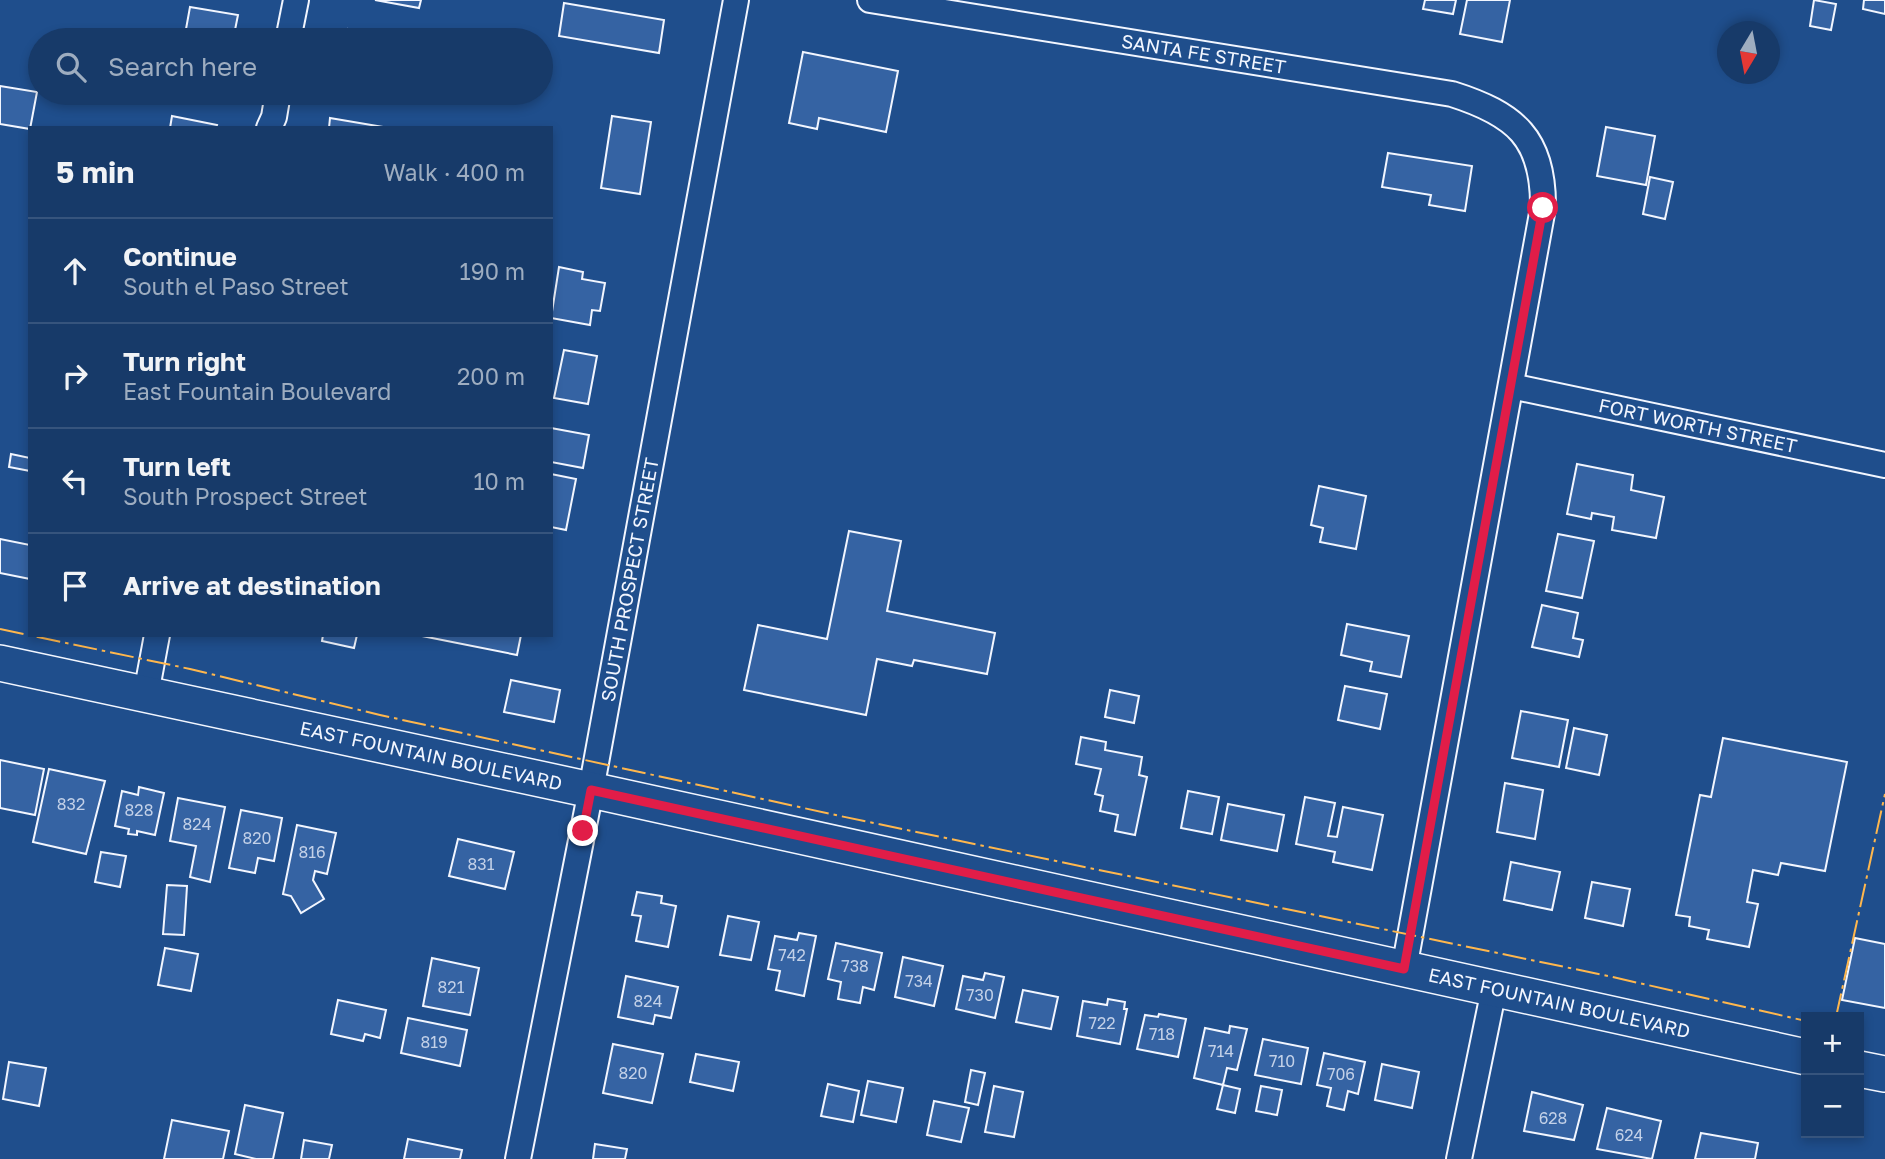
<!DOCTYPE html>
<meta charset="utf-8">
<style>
:root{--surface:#173a69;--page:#20416f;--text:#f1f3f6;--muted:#9eadc0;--line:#36547d}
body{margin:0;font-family:"Golos Text",sans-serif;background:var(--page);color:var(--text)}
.controls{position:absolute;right:21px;bottom:21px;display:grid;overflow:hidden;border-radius:0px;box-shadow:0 4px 10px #0003}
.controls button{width:63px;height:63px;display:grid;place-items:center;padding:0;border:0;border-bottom:2px solid var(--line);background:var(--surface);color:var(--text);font:35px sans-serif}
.compass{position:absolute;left:1717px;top:21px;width:63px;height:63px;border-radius:50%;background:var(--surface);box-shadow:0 4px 10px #0003;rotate:190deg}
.stop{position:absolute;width:21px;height:21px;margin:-16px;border:5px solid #e11d48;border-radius:50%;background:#fff}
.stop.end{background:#e11d48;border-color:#fff;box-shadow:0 2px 7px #0008}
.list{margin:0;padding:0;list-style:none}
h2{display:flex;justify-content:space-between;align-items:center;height:91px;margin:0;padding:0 28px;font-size:30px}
h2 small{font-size:23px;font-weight:400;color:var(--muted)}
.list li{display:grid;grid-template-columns:46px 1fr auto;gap:21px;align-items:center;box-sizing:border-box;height:105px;padding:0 28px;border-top:2px solid var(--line)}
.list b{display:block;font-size:26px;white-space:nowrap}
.list p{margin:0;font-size:23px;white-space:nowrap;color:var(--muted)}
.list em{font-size:23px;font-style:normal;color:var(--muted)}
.icon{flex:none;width:38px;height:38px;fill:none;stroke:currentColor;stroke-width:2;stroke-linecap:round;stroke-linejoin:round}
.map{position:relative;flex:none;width:1885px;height:1159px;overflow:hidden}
.search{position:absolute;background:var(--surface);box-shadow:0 4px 10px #0003;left:28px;top:28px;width:525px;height:77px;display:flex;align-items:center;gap:18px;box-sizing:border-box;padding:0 24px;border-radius:38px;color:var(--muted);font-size:26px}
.panel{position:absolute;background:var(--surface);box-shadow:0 4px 10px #0003;left:28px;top:126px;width:525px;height:511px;border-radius:0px}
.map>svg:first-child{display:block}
</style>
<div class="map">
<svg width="1885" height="1159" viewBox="0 0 1885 1159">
<rect width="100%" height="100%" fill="#1f4e8c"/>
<!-- building -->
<g fill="#3563a3" stroke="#f2f6ff" stroke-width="2">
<polygon points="375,0 421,0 419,8"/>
<polygon points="1425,0 1456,0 1453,14 1423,9"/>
<polygon points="1467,0 1510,0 1502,42 1460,34"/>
<polygon points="1814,0 1836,4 1831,30 1810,26"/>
<polygon points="1864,0 1885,0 1885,14 1863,9"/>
<polygon points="564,3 664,20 659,53 559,36"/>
<polygon points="190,7 238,15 233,40 184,40"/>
<polygon points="348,29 412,40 346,40"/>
<polygon points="803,52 898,71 886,132 819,118 817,129 789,123"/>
<polygon points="0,86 37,92 30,129 0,124"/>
<polygon points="172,116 217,125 216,128 170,128"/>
<polygon points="612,116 651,122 640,194 601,188"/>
<polygon points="330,118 389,128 329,128"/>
<polygon points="1606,127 1655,136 1646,185 1597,176"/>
<polygon points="1388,153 1472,166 1465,211 1429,205 1431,195 1382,187"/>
<polygon points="1650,177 1673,182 1665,219 1643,214"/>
<polygon points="559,267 583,272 582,279 605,283 600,311 592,310 590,325 551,318"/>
<polygon points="564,350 597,356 588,404 554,398"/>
<polygon points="551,428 589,435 583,468 551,462"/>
<polygon points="11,454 30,458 30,471 9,467"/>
<polygon points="1577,464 1633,475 1631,490 1664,497 1656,538 1612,530 1614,517 1592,513 1591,519 1567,514"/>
<polygon points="551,474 576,479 566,530 551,527"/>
<polygon points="1319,486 1366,496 1356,549 1320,542 1323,528 1311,525"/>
<polygon points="849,531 901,541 887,611 995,633 987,674 914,660 912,666 877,659 866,715 744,690 758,625 827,639"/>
<polygon points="1558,534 1594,541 1582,598 1546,591"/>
<polygon points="0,539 30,545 30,579 0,573"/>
<polygon points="1542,605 1578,613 1573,638 1583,640 1579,657 1532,647"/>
<polygon points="1347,624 1409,636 1401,677 1370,671 1372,662 1341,655"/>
<polygon points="323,635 357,635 354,648 322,641"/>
<polygon points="417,635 521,635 517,655"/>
<polygon points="511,680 560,690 554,722 504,712"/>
<polygon points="1345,686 1387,694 1380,729 1338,720"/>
<polygon points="1110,690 1139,696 1134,723 1105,717"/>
<polygon points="1521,711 1568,720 1559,767 1512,758"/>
<polygon points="1574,728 1607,735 1599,775 1566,768"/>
<polygon points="1081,737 1106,742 1105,750 1142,757 1139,775 1147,777 1135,835 1115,831 1118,815 1100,811 1103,796 1095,794 1101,769 1076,764"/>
<polygon points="1723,738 1847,762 1825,871 1781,863 1778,875 1753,870 1747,902 1758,904 1749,947 1707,939 1709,930 1689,926 1690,917 1676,915 1700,795 1711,797"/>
<polygon points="0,760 44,769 35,815 0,808"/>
<polygon points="49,769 105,781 86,854 33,842"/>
<polygon points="1505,783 1543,790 1535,839 1497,832"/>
<polygon points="139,787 164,793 155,835 137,831 137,835 128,834 129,829 115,826 122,791 138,795"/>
<polygon points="1188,791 1219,797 1212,834 1181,828"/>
<polygon points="1305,797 1335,803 1328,836 1337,837 1343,807 1383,815 1372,870 1333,862 1335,852 1296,844"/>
<polygon points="178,798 225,807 210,882 190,877 196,846 170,841"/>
<polygon points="1228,804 1284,815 1277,851 1221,840"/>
<polygon points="241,810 282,818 274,861 258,858 255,873 229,868"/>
<polygon points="297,825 336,833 327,874 315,871 313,880 324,899 301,913 291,896 283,894"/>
<polygon points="458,839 514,852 505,889 449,876"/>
<polygon points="101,852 126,856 120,887 95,882"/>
<polygon points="1511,862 1560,872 1552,910 1504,900"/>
<polygon points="1592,882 1630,889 1623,926 1585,918"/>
<polygon points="167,885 187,886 184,935 163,934"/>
<polygon points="637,892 662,896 661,903 676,906 668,947 636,941 641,916 632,915"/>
<polygon points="728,916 759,922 751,960 720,955"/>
<polygon points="799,933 816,936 804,996 776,990 780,971 768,969 775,936 797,940"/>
<polygon points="1855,938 1885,944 1885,1008 1842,1000"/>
<polygon points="836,943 882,953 874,990 863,987 860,1003 838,999 841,982 828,979"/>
<polygon points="165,948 198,954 191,991 158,985"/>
<polygon points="903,957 943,966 934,1006 895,997"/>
<polygon points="432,958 479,968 470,1015 423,1006"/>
<polygon points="985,973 1004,977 995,1018 956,1009 963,976 983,980"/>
<polygon points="626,976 678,987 671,1018 655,1015 653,1024 618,1017"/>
<polygon points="1023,990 1058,997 1051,1029 1016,1022"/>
<polygon points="1108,999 1125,1002 1124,1009 1127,1009 1120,1044 1077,1036 1083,1001 1107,1005"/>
<polygon points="338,1000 386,1010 380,1038 365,1034 363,1041 331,1034"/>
<polygon points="1159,1014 1186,1019 1178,1057 1137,1049 1145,1015 1158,1017"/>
<polygon points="408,1018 467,1030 460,1066 401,1053"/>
<polygon points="1230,1026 1247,1029 1237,1070 1227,1068 1223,1085 1194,1078 1205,1028 1229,1033"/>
<polygon points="1263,1039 1308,1048 1301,1084 1255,1075"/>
<polygon points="613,1044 663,1054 652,1103 603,1093"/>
<polygon points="1324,1053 1365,1062 1358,1094 1348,1091 1344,1110 1327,1106 1331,1088 1317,1085"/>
<polygon points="696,1054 739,1062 733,1091 690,1082"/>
<polygon points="9,1062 46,1068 39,1106 3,1099"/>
<polygon points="1382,1064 1419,1072 1412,1108 1375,1100"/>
<polygon points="971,1070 985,1073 978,1105 965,1102"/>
<polygon points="868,1081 903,1088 896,1122 861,1115"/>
<polygon points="828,1084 859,1091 853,1122 821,1116"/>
<polygon points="1223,1085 1240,1089 1235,1113 1217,1109"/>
<polygon points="994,1086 1023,1092 1014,1137 985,1132"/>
<polygon points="1261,1086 1282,1090 1277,1115 1256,1111"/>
<polygon points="1532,1092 1583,1105 1574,1140 1524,1131"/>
<polygon points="934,1101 969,1108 961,1142 927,1135"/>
<polygon points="245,1105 283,1113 273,1159 256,1159 235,1154"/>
<polygon points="1607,1108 1661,1121 1652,1159 1597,1149"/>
<polygon points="172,1120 229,1131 223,1159 164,1159"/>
<polygon points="1701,1133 1758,1143 1755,1159 1695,1159"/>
<polygon points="408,1139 462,1150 460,1159 404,1159"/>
<polygon points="304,1140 332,1145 329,1159 301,1159"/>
<polygon points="595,1144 627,1149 625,1159 593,1159"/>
</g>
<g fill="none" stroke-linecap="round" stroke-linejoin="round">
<defs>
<g id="minor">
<path id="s1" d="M870 0 1452 94C1515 114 1544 138 1543 208L1404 969"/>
<polyline points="288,40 296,0"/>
<polyline points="269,128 274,117 278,93"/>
<path id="s2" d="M1511 386 1885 465"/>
<polyline points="146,694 157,635"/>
<path id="s3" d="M518 1159 591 790 736 0"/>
<polyline points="1459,1159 1494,989"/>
</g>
<g id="secondary">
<path id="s4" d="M0 663 591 790 1806 1057"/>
<polyline points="1859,1069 1885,1074"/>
</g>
</defs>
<!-- minor casing -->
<use href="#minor" stroke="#f2f6ff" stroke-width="28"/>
<!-- secondary casing -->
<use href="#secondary" stroke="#f2f6ff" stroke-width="38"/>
<!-- minor -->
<use href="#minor" stroke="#1f4e8c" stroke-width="24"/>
<!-- secondary -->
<use href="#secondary" stroke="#1f4e8c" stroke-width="35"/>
<!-- power -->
<g stroke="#ffb74d" stroke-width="2" stroke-dasharray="24 5 3.5 5" stroke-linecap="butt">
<polyline points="0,629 190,669 380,715 840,816 1608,976 1806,1021"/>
<polyline points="1836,1017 1885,794"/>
</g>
</g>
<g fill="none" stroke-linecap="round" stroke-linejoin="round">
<!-- route -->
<polyline stroke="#e11d48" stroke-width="9" points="583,831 591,790 1404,969 1543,208"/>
</g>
<g text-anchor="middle" stroke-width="5" stroke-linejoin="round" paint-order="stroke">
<!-- number labels -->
<g font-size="16" fill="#c3d1e8">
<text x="71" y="810">832</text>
<text x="139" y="816">828</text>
<text x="197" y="830">824</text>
<text x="257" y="844">820</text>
<text x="312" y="858">816</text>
<text x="481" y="870">831</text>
<text x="792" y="961">742</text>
<text x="855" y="972">738</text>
<text x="919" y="987">734</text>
<text x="451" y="993">821</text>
<text x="980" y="1001">730</text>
<text x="648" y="1007">824</text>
<text x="1102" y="1029">722</text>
<text x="1162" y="1040">718</text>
<text x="434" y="1048">819</text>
<text x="1221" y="1057">714</text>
<text x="1282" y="1067">710</text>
<text x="633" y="1079">820</text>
<text x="1341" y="1080">706</text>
<text x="1553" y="1124">628</text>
<text x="1629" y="1141">624</text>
</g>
<!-- street labels -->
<g font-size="19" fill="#f2f6ff" stroke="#1f4e8c">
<text dy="7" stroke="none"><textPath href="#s1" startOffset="338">SANTA FE STREET</textPath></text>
<text dy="7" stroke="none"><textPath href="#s2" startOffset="191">FORT WORTH STREET</textPath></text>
<text dy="7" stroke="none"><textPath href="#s3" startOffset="590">SOUTH PROSPECT STREET</textPath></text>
<text dy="7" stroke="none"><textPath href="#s4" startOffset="441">EAST FOUNTAIN BOULEVARD</textPath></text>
<text dy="7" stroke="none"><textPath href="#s4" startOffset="1596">EAST FOUNTAIN BOULEVARD</textPath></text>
</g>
</g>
</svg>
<div class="controls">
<button>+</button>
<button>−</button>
</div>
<svg class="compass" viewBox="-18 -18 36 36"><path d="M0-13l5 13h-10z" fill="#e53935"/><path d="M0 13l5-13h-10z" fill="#9eadc0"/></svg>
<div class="stop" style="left:1543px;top:208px"></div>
<div class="stop end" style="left:583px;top:831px"></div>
<div class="search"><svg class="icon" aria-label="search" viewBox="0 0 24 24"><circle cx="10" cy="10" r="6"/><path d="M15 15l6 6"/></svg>Search here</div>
<section class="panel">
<h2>5 min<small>Walk · 400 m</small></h2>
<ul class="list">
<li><svg class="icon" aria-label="ahead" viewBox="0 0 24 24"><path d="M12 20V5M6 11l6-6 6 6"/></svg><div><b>Continue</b><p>South el Paso Street</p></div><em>190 m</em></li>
<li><svg class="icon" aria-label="right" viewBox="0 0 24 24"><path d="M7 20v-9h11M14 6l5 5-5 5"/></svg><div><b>Turn right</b><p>East Fountain Boulevard</p></div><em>200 m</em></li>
<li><svg class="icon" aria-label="left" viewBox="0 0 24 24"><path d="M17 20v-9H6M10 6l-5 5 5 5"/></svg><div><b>Turn left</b><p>South Prospect Street</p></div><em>10 m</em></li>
<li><svg class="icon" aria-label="arrive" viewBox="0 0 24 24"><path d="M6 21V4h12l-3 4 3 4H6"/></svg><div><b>Arrive at destination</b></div></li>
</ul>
</section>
</div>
